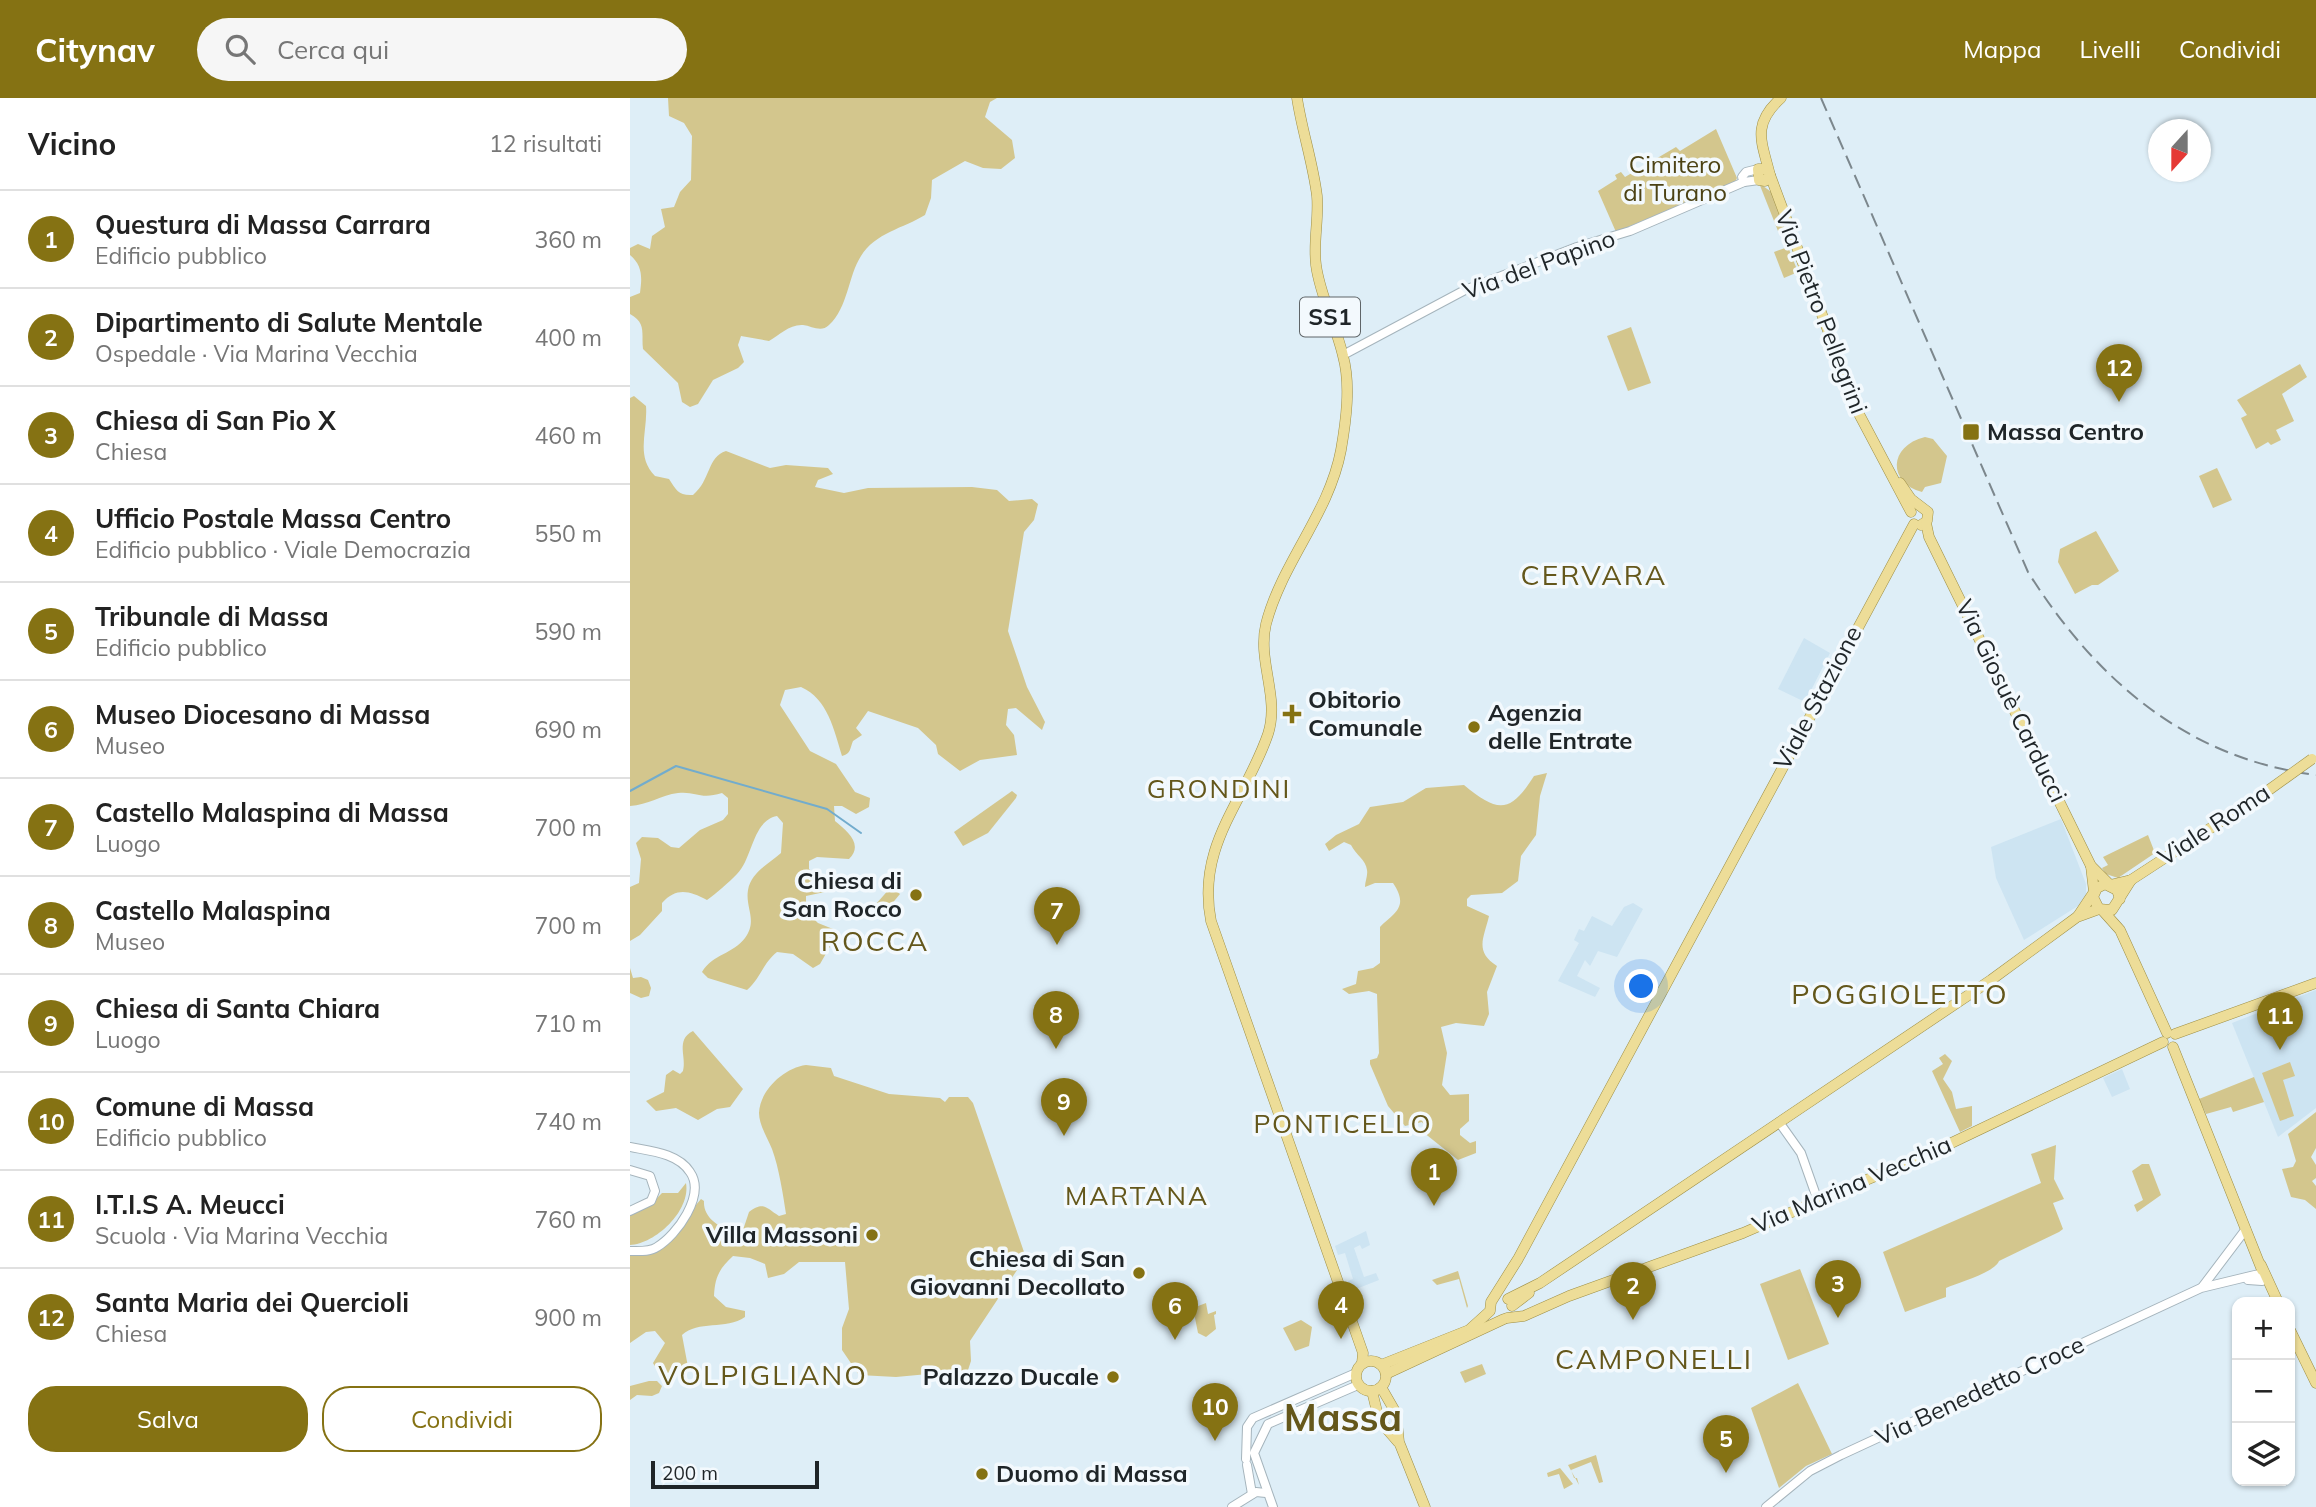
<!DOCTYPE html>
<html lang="it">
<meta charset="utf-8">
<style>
:root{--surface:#fff;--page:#f6f6f6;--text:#222;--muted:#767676;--line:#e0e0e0;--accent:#857213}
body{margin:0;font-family:Mulish,sans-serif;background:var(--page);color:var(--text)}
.controls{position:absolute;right:21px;bottom:21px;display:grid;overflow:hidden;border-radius:14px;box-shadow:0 2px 5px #0004}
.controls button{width:63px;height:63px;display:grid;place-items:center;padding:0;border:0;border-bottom:2px solid var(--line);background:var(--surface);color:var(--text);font:35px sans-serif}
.compass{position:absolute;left:1518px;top:21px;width:63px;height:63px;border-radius:50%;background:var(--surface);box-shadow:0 2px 5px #0004;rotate:201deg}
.scale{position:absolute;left:21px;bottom:18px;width:168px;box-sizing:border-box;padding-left:7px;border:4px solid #1f2528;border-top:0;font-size:19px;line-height:24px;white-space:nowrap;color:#1f2528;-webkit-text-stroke:5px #f3f9fd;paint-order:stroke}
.you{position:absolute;left:1012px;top:889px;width:24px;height:24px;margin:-18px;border:5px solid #fff;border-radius:50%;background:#1a73e8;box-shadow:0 0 0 10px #1a73e833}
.badge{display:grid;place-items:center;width:46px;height:46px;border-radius:50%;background:var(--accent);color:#fff;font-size:23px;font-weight:700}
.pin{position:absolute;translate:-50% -58px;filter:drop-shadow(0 2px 4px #0008)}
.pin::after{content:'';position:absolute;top:37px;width:24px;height:21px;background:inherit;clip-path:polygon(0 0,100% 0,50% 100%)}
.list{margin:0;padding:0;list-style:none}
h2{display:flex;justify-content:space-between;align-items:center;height:91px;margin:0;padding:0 28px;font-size:30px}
h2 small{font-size:23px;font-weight:400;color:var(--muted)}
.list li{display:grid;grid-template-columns:46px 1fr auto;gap:21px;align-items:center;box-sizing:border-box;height:98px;padding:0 28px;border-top:2px solid var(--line)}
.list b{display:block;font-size:26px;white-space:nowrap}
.list p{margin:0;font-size:23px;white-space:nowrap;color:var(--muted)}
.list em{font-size:23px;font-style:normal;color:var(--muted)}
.actions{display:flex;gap:14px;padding:21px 28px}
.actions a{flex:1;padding:16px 0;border:2px solid var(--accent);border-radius:28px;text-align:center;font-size:24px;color:var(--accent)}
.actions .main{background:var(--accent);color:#fff}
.icon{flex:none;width:38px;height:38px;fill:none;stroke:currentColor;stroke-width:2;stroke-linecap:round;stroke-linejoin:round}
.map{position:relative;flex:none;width:1686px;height:1409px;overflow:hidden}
header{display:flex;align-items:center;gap:42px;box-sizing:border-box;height:98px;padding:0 35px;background:var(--accent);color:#fff}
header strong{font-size:33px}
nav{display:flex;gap:38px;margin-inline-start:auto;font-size:24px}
.search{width:490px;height:63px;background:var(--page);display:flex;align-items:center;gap:18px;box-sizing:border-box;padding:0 24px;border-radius:38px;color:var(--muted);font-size:26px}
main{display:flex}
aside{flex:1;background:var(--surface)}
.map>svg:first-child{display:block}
</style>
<header>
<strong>Citynav</strong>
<div class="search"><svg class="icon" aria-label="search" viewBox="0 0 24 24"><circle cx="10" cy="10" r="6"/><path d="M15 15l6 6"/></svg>Cerca qui</div>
<nav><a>Mappa</a><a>Livelli</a><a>Condividi</a></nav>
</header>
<main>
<aside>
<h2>Vicino<small>12 risultati</small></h2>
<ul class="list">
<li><span class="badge">1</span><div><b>Questura di Massa Carrara</b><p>Edificio pubblico</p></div><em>360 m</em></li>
<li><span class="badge">2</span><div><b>Dipartimento di Salute Mentale</b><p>Ospedale · Via Marina Vecchia</p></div><em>400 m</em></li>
<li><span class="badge">3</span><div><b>Chiesa di San Pio X</b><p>Chiesa</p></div><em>460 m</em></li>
<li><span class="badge">4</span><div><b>Ufficio Postale Massa Centro</b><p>Edificio pubblico · Viale Democrazia</p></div><em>550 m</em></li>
<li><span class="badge">5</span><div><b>Tribunale di Massa</b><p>Edificio pubblico</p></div><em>590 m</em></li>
<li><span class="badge">6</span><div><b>Museo Diocesano di Massa</b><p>Museo</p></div><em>690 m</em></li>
<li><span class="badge">7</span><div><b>Castello Malaspina di Massa</b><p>Luogo</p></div><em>700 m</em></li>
<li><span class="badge">8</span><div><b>Castello Malaspina</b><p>Museo</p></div><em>700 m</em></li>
<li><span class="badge">9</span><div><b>Chiesa di Santa Chiara</b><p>Luogo</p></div><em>710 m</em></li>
<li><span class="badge">10</span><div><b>Comune di Massa</b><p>Edificio pubblico</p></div><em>740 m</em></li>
<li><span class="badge">11</span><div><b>I.T.I.S A. Meucci</b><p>Scuola · Via Marina Vecchia</p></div><em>760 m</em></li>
<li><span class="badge">12</span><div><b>Santa Maria dei Quercioli</b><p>Chiesa</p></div><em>900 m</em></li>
</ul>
<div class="actions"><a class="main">Salva</a><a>Condividi</a></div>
</aside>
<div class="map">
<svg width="1686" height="1409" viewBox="0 0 1686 1409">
<rect width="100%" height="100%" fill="#deeef7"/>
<!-- built -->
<g fill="#cde4f2">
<polygon points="1174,540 1200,555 1175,604 1148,591"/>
<polygon points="1431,721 1456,786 1456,798 1451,806 1394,842 1366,780 1361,749"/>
<polygon points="1003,805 1013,811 987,859 968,853 960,868 955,862 947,878 970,890 965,899 928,883 949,845 944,842 949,831 954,833 962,818 982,828 994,809"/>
<polygon points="1686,892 1686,1010 1648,1039 1602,925"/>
<polygon points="1492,971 1500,991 1482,999 1473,980"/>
<polygon points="736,1133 740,1147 732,1151 730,1147 724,1150 734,1179 746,1175 749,1182 721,1193 718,1183 723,1181 715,1155 708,1157 705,1148"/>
</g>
<!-- green -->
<g fill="#d3c68d">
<path d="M38 0H367L360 4 355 19 382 42 385 60 371 71 353 70 335 63 302 82 301 100 295 117C274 130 245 135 231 158 218 178 218 210 199 227 191 235 182 228 173 227 160 226 149 237 139 243L111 238 108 247 114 264 108 270 83 282 68 306 60 309 52 304 48 285 13 251C11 236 17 225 0 216V199L10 195C12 180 13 168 0 157V150L8 146 20 151 22 138 35 129 31 111 44 109 50 94 61 82 62 38 54 25 39 18Z"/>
<polygon points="1086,31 1107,80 1105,84 986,134 968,93 987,81 985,77 991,74 995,79 1046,49 1050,53"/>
<polygon points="1129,85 1144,96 1156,134 1148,133"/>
<polygon points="1158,149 1168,174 1154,180 1144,154"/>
<polygon points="1001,229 1021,285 998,293 977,238"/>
<polygon points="1670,266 1677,279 1652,296 1664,323 1646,332 1651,342 1641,347 1638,344 1626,351 1611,320 1617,317 1607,302"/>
<path d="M4 298 16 308C18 333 5 358 25 378L39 381C46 392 49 398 63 397 81 382 77 359 96 353L140 370 156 367 198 370 203 376 188 382 185 389 214 395 238 390 342 389 367 392 379 403 402 401 408 406 404 422 394 434 378 533 397 589 415 624 412 632 386 610 378 611 376 627 384 637 387 657 350 662 330 673 308 656 306 647 288 630 238 613 226 630 232 637 223 643C220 650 221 656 212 658 204 632 198 601 171 589L155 592 150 607 180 653 206 666 225 694 240 700 239 709 226 716 212 708H204L205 723C217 733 234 746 219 761L187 759 179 763V771C190 781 204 772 215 781L204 792 176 798V813L188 825 203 831 206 838 190 866 183 870 163 856 147 854C133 865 130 881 117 892L78 880 72 874C83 856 103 856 115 840 128 822 115 810 118 792 121 774 139 766 151 755L153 725 147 718C122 723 123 760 107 776 98 785 87 795 77 802 59 793 47 789 32 805V813L10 837 0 843V789L9 785 11 761 6 745 12 739 28 740 41 749 49 750 70 732 93 722 98 716V700L92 695C70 702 66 693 48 695 31 697 18 707 0 708V300Z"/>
<path d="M1295 339 1303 341 1317 358 1311 385 1295 389 1292 394C1258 385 1258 348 1295 339Z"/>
<polygon points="1587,370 1602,402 1583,410 1569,378"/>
<polygon points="1466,433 1489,473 1468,487 1462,487 1445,496 1428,464 1430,451"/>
<path d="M917 675 910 698 906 737 891 758 888 783 872 795 841 797 837 801V808L859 818C854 840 844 853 867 868L857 894 859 916 854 928 826 925 811 929 817 955 812 987 820 997 839 996V1023L830 1031V1037L840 1045 846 1043V1055L828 1062 793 1034 795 1028 792 1024 775 1028 758 1008 740 966V962L747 960 749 955 747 896 739 893 719 896 712 891 726 886 728 873 743 870 750 865V829C763 815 780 810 763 785H745L735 789C735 783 738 778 737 772 736 762 726 757 721 747L714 744 699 753 695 746 706 737 729 726 740 709 773 704 796 690 834 687C868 715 880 716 904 678Z"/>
<polygon points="382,693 387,697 386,700 358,735 333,748 324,734"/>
<polygon points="1518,737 1525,755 1488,780 1476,776 1472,770 1478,767 1473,759"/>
<polygon points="261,789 270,796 255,814 246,806"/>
<polygon points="0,870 3,880 11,879 18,882 21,890 19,898 11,900 0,895"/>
<path d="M63 933 113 991 100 1009 87 1011 68 1022 46 1010 26 1013 16 1003 34 994 36 977 43 972 50 976 53 973C57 959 45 942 63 933Z"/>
<polygon points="1315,956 1322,963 1313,981 1322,994 1326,1011 1342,1008 1342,1028 1330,1034 1302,973 1313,966 1309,960"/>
<polygon points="1660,964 1665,978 1653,982 1664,1018 1650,1023 1632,975"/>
<path d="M176 967 201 970 204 978 259 996 310 1000 315 1004 319 999H338L343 1005 394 1154 393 1163 340 1243 341 1263 336 1278 313 1283 309 1275 266 1279 229 1277 212 1252V1230L219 1211 215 1164H169L154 1176 138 1180 135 1166 120 1160 103 1158C89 1171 85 1179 84 1198L96 1209 115 1213V1219C96 1232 68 1222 52 1237L58 1269 52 1275C39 1277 29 1277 23 1265L35 1245 25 1233 16 1234 0 1245V1157L27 1153 71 1101 74 1103C73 1119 88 1129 103 1134L114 1129 119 1114C134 1103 136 1110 149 1118L156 1116C153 1096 149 1070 142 1051 138 1041 129 1027 129 1015 130 992 154 970 176 967Z"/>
<polygon points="1624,979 1634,1004 1603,1014 1601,1009 1576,1016 1569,1001"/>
<polygon points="1686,1014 1686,1050 1681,1059 1686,1067 1686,1080 1682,1083 1686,1088 1686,1111 1675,1102 1661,1099 1652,1071 1663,1069 1666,1063 1658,1036"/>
<path d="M1426 1047 1424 1081 1434 1101 1423 1105 1433 1131 1429 1134 1369 1163C1364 1175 1329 1184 1316 1190V1199L1275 1214 1253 1154 1411 1085 1401 1056Z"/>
<polygon points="1512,1066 1519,1066 1531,1097 1507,1114 1504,1107 1513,1102 1502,1073"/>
<path d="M56 1085C61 1113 25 1146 0 1147V1117L18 1109 32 1095H48Z"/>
<polygon points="1170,1171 1199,1246 1158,1262 1130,1186"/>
<polygon points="828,1173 838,1208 837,1210 829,1181 807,1187 802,1182"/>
<polygon points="576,1205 578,1216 586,1213 586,1216 584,1217 586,1231 576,1239 568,1235 563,1210"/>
<polygon points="671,1222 682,1229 679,1248 665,1253 653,1230"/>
<polygon points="852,1266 856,1276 835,1285 830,1274"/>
<polygon points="19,1283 27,1283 32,1288 29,1295 22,1298 7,1297 0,1302 0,1288"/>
<polygon points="1168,1285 1202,1356 1176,1368 1149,1390 1121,1310"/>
<polygon points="966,1357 973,1384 969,1385 961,1364 941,1372 944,1380 947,1380 949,1387 938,1367"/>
<polygon points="930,1370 943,1386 934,1391 929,1376 918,1379 917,1375"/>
</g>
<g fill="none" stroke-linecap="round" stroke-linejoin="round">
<!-- stream -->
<polyline stroke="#72accd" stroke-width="2" points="0,693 46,668 197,711 231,735"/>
<defs>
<g id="minor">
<polyline points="1114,84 1112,79 1116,74 1128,71"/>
<polyline points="713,257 835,192 947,149 1000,133 1114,84 1129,82"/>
<polyline points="1149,1024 1171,1055 1188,1103"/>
<path d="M0 1049C20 1053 48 1055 60 1074 76 1097 47 1137 27 1149 20 1154 9 1153 0 1153"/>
<polyline points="0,1072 20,1078 25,1093 21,1103 0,1113"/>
<polyline points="1618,1182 1632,1183"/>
<polyline points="1573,1188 1616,1131"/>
<polyline points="616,1361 617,1329 623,1320 726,1275"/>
<polyline points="617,1367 622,1396"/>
<polyline points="602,1409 626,1394 636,1395"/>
<polyline points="643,1409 624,1355 638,1326 728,1287"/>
<polyline points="1136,1409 1180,1373 1211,1357 1571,1190 1629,1176 1632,1172"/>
</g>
<g id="major">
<path d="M667 0C672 33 683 65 687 98 689 121 683 144 686 167 690 198 706 227 713 258 721 287 716 323 711 352 699 416 652 464 636 526 627 563 650 599 638 636 615 703 566 747 581 823L733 1255 732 1265"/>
<path d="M1138 71H1128L1129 82 1135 83 1140 77C1132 44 1121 27 1151 0"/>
<polyline points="1140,77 1229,316 1281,414"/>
<polyline points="1270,385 1281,401 1298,414 1297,423 1291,427"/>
<polyline points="1296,425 1299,439 1461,768 1480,787 1501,782 1636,694"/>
<polyline points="1490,801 1487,792 1475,786 1467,790 1463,799 1469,811 1482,812 1501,782"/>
<polyline points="1473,813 1490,832 1537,935"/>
<polyline points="1448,818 1464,794 1461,768"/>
<polyline points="1545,936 1686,885"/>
<polyline points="1543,949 1632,1172"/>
<polyline points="1631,1167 1648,1204"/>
<polyline points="878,1201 910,1185 1361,882 1447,819 1469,811"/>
<polyline points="882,1208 899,1195"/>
<polyline points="877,1220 894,1218 939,1198 1113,1135 1313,1049 1533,944"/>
<polyline points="1660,1232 1686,1285"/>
<circle cx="741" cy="1278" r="15"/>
<polyline points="751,1267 839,1232 860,1213 861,1204 888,1161 1284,426"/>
<polyline points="756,1276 874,1221"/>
<polyline points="751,1289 766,1315 769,1344 795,1409"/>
<polyline points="742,1293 749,1322 768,1344"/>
</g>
</defs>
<!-- minor casing -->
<use href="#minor" stroke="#a5b4bc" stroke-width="10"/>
<!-- major casing -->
<use href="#major" stroke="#9d8e44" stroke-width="11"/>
<!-- minor -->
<use href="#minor" stroke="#fff" stroke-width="8"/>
<!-- major -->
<use href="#major" stroke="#eddd98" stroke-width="10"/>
<!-- rail -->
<path stroke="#7c878d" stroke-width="2" stroke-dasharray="14 7" stroke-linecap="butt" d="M1191 0 1398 474C1466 582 1556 660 1686 677"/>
<defs>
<polyline id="major-bridge" points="1636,694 1682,661"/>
</defs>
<!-- major-bridge casing -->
<use href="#major-bridge" stroke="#9d8e44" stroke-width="11" stroke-linecap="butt"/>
<!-- major-bridge -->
<use href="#major-bridge" stroke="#eddd98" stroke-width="10"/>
</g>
<!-- markers -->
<g fill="#857213" stroke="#f3f9fd" stroke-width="2.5">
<rect x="1332" y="325" width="18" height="18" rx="3.5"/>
<path d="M658.5 605.5h7v7h7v7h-7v7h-7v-7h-7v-7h7z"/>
<circle cx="844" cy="629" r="7"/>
<circle cx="286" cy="797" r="7"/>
<circle cx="242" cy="1137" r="7"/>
<circle cx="509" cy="1175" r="7"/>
<circle cx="483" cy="1279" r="7"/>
<circle cx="352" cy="1376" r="7"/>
</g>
<g text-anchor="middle" stroke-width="7" stroke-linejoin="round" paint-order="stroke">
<!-- shield labels -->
<rect fill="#f3f9fd" stroke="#5f6568" stroke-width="2" x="670" y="199.5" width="60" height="39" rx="5"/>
<g font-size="23" font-weight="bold" fill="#1f2528">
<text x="700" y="227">SS1</text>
</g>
<!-- park labels -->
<g font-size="24" fill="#4c4214" stroke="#f3f9fd">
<text x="1045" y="75">Cimitero<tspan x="1045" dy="28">di Turano</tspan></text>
</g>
<!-- street labels -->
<g font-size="24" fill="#1f2528" stroke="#f3f9fd">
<text transform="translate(909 167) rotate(-20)" y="8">Via del Papino</text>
<text transform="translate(1191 214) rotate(69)" y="8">Via Pietro Pellegrini</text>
<text transform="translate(1188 600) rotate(-62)" y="8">Viale Stazione</text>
<text transform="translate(1381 603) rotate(64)" y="8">Via Giosuè Carducci</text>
<text transform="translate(1584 727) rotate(-33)" y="8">Viale Roma</text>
<text transform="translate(1222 1087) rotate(-23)" y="8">Via Marina Vecchia</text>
<text transform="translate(1350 1293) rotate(-25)" y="8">Via Benedetto Croce</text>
</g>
<!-- poi labels -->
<g font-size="24" font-weight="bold" fill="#1f2528" stroke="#f3f9fd" text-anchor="start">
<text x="1357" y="342">Massa Centro</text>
<text x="678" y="610">Obitorio<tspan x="678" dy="28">Comunale</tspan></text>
<text x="858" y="623">Agenzia<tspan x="858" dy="28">delle Entrate</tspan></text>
<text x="272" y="791" text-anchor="end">Chiesa di<tspan x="272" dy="28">San Rocco</tspan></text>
<text x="228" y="1145" text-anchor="end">Villa Massoni</text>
<text x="495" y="1169" text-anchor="end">Chiesa di San<tspan x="495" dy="28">Giovanni Decollato</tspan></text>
<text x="469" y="1287" text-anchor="end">Palazzo Ducale</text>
<text x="366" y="1384">Duomo di Massa</text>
</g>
<!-- neighbourhood labels -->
<g font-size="26" letter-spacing="2" fill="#64571b" stroke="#f3f9fd">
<text x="589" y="700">GRONDINI</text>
<text x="713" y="1035">PONTICELLO</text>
<text x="507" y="1107">MARTANA</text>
</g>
<!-- quarter labels -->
<g font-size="28" letter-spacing="2" fill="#64571b" stroke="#f3f9fd">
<text x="964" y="487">CERVARA</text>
<text x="245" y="853">ROCCA</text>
<text x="1270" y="906">POGGIOLETTO</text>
<text x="1024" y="1271">CAMPONELLI</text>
<text x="133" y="1287">VOLPIGLIANO</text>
</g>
<!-- town labels -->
<g font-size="38" font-weight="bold" fill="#64571b" stroke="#f3f9fd">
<text x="713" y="1333">Massa</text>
</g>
</g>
</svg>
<div class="controls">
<button>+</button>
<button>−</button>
<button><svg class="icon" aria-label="layers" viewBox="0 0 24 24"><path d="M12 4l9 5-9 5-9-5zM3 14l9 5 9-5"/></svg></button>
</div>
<svg class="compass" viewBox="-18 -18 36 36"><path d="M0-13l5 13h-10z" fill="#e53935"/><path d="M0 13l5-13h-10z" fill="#767676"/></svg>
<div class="scale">200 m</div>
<div class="you"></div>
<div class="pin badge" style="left:804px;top:1108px">1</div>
<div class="pin badge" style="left:1003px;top:1222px">2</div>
<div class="pin badge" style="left:1208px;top:1220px">3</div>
<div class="pin badge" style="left:711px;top:1241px">4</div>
<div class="pin badge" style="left:1096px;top:1375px">5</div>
<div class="pin badge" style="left:545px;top:1242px">6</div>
<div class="pin badge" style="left:427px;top:847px">7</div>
<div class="pin badge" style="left:426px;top:951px">8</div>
<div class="pin badge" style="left:434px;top:1038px">9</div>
<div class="pin badge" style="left:585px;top:1343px">10</div>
<div class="pin badge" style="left:1650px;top:952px">11</div>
<div class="pin badge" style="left:1489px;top:304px">12</div>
</div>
</main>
